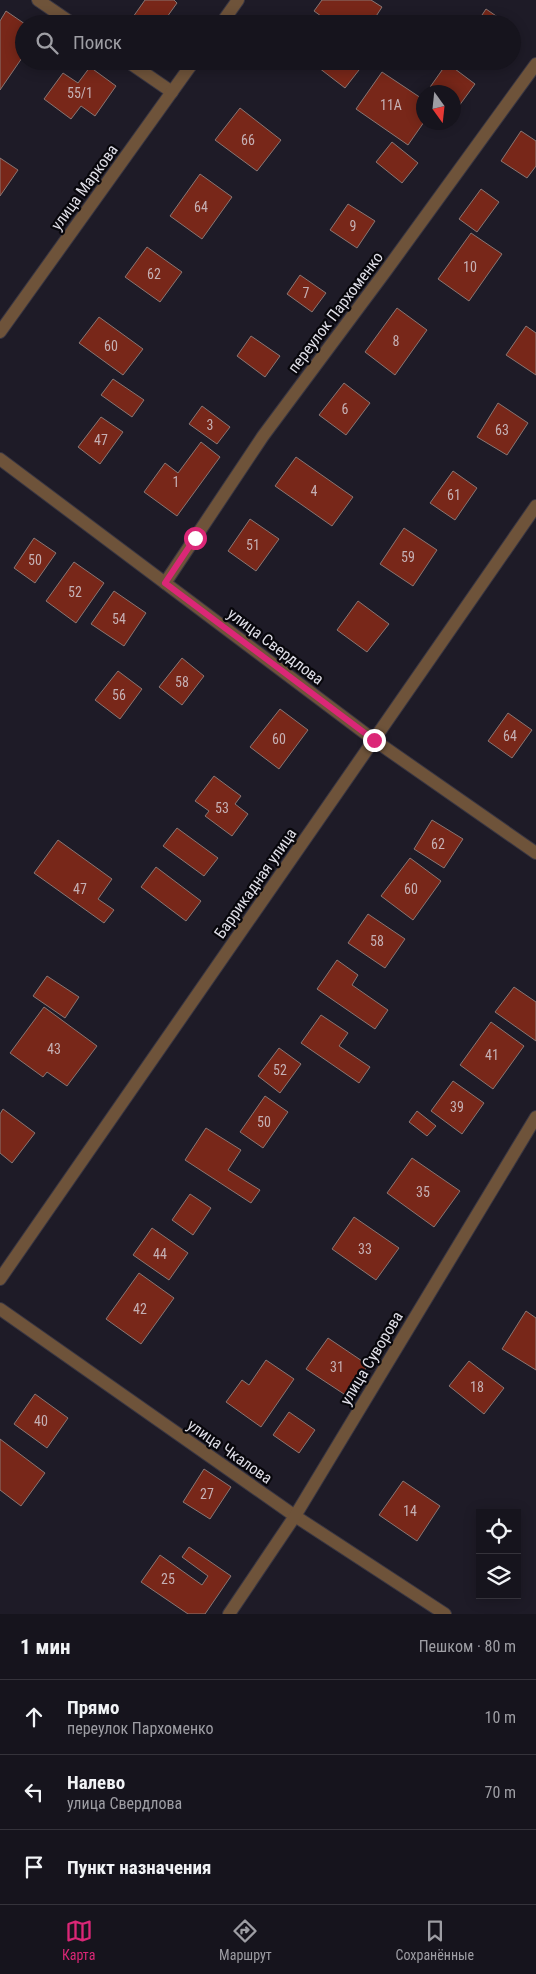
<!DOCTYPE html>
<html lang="ru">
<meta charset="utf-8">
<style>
:root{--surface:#16141d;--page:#1f1d26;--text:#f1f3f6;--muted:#9e9ea4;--line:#35333b;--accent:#db2777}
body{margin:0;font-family:"Roboto Condensed",sans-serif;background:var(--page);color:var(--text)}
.controls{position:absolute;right:15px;bottom:15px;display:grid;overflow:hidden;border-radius:0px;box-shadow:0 2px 12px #0003}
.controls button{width:45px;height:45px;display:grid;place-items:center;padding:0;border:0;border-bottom:1px solid var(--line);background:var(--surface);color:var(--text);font:25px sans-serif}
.compass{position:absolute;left:416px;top:85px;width:45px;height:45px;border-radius:50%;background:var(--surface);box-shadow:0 2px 12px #0003;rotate:165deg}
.stop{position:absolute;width:15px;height:15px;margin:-11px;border:4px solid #db2777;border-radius:50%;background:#fff}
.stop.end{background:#db2777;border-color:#fff;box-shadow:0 1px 5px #0008}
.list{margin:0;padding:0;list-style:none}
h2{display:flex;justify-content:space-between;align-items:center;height:65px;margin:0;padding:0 20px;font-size:21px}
h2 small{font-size:16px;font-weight:400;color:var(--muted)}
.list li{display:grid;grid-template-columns:32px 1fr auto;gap:15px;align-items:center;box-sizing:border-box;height:75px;padding:0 20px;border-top:1px solid var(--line)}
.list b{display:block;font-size:19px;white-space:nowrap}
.list p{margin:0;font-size:16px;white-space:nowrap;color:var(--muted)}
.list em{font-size:16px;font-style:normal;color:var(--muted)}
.icon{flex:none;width:28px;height:28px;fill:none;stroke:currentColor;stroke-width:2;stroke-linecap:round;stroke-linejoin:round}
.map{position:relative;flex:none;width:536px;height:1614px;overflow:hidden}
.search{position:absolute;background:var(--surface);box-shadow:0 2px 12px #0003;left:15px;right:15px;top:15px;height:55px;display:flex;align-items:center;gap:12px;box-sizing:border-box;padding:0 18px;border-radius:28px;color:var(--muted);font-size:19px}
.sheet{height:290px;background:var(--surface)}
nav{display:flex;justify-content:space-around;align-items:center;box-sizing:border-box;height:70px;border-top:1px solid var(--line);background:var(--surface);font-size:14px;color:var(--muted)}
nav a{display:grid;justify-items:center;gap:2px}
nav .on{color:var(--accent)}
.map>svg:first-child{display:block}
</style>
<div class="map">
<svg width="536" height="1614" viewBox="0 0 536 1614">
<rect width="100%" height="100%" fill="#1e1b27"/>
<!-- building -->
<g fill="#782719" stroke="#897673">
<polygon points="145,0 174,0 177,3 162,24 128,24"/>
<polygon points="322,0 371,0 382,7 371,24 332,24 314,11"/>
<polygon points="486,9 508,24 476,24"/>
<polygon points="6,11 25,24 24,55 0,90 0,21"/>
<polygon points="310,61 366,61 345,88"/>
<polygon points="447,63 475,84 456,110 454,109 454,92 431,92 428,90"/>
<polygon points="90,67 116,86 95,116 81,106 71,119 44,99 63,73 78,83"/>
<polygon points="382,72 424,100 424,122 408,145 356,109"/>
<polygon points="240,108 281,140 257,171 215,140"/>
<polygon points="521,131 536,141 536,166 527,178 501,161"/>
<polygon points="392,142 418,163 402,183 376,162"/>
<polygon points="0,158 18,170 0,196"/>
<polygon points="200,174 232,197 202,239 170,216"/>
<polygon points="481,189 499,202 477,232 459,219"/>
<polygon points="348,204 375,221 357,248 330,230"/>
<polygon points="471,233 502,254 469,301 438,279"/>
<polygon points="147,247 182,272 160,302 125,277"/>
<polygon points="300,275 326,293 312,312 287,294"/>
<polygon points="397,308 427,330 395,375 365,352"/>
<polygon points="99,317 143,349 123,375 79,343"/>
<polygon points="526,326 536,333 536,375 506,355"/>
<polygon points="251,336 280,356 265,377 237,356"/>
<polygon points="113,379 144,400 132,417 101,395"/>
<polygon points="344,383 370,403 346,435 319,415"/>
<polygon points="498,403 528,423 507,455 477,437"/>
<polygon points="202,406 230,427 217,444 189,424"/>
<polygon points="101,417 123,432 100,464 78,447"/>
<polygon points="201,442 220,457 177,516 144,492 165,463 178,473"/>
<polygon points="296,457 353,497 332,526 275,486"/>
<polygon points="453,471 477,488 455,520 430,503"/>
<polygon points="250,519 279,539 256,571 228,551"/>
<polygon points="404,528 437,550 413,586 380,564"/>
<polygon points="34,538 56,553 35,583 14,568"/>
<polygon points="74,562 104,583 76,623 46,601"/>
<polygon points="114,591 146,613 124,646 91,624"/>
<polygon points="358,601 389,624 367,652 337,630"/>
<polygon points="182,658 204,676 182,705 159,687"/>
<polygon points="118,671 142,689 120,719 95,700"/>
<polygon points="280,709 308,730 279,769 250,747"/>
<polygon points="508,713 532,730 512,758 488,741"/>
<polygon points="214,776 241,796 235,804 248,814 232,836 205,816 209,811 195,801"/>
<polygon points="432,820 463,839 444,868 414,849"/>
<polygon points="177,828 218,858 204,876 163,846"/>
<polygon points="58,840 112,879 98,899 114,910 104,923 34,873"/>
<polygon points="410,858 441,881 413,920 381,896"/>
<polygon points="156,867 201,901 186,921 141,887"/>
<polygon points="368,914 405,939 385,968 348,943"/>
<polygon points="337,960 358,975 352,985 388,1010 375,1029 317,989"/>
<polygon points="47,976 79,997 65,1018 33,996"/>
<polygon points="514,987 536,1002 536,1041 495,1012"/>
<polygon points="44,1007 97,1046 67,1086 47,1072 43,1077 10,1053"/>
<polygon points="321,1015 348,1033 339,1046 370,1067 359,1083 301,1043"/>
<polygon points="491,1022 524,1046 493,1089 460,1065"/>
<polygon points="279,1048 301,1064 280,1093 258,1076"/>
<polygon points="453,1081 484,1103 462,1134 431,1111"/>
<polygon points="265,1096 288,1112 263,1148 240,1132"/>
<polygon points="3,1109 35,1133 12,1163 0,1153 0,1114"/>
<polygon points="417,1111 436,1126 427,1136 409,1122"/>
<polygon points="206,1128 241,1150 228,1170 260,1190 251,1203 185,1160"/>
<polygon points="412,1158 460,1191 434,1227 387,1193"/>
<polygon points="190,1194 211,1208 193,1235 172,1220"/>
<polygon points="354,1217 399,1248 376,1280 332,1249"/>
<polygon points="152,1228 188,1253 169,1280 133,1255"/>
<polygon points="139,1273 174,1298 141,1344 106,1319"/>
<polygon points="526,1311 536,1318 536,1370 502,1349"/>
<polygon points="328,1338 368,1365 347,1396 306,1369"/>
<polygon points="266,1360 294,1379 261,1427 226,1402 242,1380 249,1385"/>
<polygon points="469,1361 504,1388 484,1414 449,1386"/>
<polygon points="35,1394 68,1418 47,1448 14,1424"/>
<polygon points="289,1412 315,1430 299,1453 273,1435"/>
<polygon points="0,1439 45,1473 21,1506 0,1490"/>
<polygon points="204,1469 231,1487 210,1519 183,1502"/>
<polygon points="403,1481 440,1506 417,1541 379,1515"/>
<polygon points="189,1547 231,1576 205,1614 188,1614 141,1582 160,1555 202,1585 208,1576 182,1557"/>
</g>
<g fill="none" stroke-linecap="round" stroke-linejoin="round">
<defs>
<g id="minor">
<polyline points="38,0 73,24"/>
<polyline points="221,24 238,0"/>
<polyline points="127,61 172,92"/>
<polyline points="0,332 194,61"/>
<polyline points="0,459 374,740 536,853"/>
<polyline points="165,583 263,436 385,272 536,64"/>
<polyline points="0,1279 536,506"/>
<polyline points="0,1309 295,1516 445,1614"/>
<polyline points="229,1614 295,1516 536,1117"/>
</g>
</defs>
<!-- minor casing -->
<use href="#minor" stroke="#393642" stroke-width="14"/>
<!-- minor -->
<use href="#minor" stroke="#6e533a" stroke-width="12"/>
</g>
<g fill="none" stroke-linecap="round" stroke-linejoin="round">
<!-- route -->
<polyline stroke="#db2777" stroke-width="6" points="195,538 165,583 374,740"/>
</g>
<g text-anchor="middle" stroke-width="4.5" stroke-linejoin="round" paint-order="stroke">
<!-- number labels -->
<g font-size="14" fill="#c5b0b4">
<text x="80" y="98">55/1</text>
<text x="391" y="110">11А</text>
<text x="248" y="145">66</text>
<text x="201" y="212">64</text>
<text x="353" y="231">9</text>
<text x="470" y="272">10</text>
<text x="154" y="279">62</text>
<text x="306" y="298">7</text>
<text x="396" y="346">8</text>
<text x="111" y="351">60</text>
<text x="345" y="414">6</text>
<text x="210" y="430">3</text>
<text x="502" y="435">63</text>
<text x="101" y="445">47</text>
<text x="176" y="487">1</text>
<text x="314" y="496">4</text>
<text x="454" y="500">61</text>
<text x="253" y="550">51</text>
<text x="408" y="562">59</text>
<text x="35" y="565">50</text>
<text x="75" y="597">52</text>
<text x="119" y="624">54</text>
<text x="182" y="687">58</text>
<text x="119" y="700">56</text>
<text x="510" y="741">64</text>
<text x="279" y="744">60</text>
<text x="222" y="813">53</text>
<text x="438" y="849">62</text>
<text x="80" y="894">47</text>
<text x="411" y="894">60</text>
<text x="377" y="946">58</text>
<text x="54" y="1054">43</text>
<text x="492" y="1060">41</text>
<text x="280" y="1075">52</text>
<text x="457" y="1112">39</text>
<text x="264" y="1127">50</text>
<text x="423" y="1197">35</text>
<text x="365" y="1254">33</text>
<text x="160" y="1259">44</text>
<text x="140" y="1314">42</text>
<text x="337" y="1372">31</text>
<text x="477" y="1392">18</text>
<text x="41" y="1426">40</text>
<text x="207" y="1499">27</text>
<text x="410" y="1516">14</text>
<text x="168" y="1584">25</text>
</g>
<!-- street labels -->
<g font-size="16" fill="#dfdee7" stroke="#08070c">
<text transform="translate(84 187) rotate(-54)" y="6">улица Маркова</text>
<text transform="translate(335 312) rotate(-53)" y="6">переулок Пархоменко</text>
<text transform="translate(276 646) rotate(37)" y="6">улица Свердлова</text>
<text transform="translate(255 883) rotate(-55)" y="6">Баррикадная улица</text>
<text transform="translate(371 1358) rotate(-59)" y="6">улица Суворова</text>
<text transform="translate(230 1451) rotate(35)" y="6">улица Чкалова</text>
</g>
</g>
</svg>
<div class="controls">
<button><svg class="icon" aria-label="locate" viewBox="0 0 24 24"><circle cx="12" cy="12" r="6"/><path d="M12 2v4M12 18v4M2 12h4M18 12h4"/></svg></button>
<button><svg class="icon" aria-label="layers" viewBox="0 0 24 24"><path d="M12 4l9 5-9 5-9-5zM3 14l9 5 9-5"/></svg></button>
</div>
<svg class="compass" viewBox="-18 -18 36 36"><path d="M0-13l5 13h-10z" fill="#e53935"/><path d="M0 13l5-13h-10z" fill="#9e9ea4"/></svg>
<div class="stop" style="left:195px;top:538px"></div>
<div class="stop end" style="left:374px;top:740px"></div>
<div class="search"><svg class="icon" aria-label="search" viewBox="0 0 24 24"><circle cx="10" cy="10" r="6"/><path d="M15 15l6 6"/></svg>Поиск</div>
</div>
<section class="sheet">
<h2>1 мин<small>Пешком · 80 m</small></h2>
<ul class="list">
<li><svg class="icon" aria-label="ahead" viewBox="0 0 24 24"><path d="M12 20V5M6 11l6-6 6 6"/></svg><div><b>Прямо</b><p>переулок Пархоменко</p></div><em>10 m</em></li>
<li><svg class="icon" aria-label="left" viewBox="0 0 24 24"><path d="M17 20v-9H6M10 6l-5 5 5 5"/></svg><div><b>Налево</b><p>улица Свердлова</p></div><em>70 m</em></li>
<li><svg class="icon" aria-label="arrive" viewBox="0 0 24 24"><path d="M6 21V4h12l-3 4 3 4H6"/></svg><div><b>Пункт назначения</b></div></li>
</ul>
</section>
<nav>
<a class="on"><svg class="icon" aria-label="map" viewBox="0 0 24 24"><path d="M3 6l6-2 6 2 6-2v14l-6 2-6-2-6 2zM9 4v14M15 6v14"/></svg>Карта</a>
<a><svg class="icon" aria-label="directions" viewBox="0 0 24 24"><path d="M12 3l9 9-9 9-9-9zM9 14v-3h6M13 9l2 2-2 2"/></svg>Маршрут</a>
<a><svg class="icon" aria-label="saved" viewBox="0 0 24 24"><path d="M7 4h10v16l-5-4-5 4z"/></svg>Сохранённые</a>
</nav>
